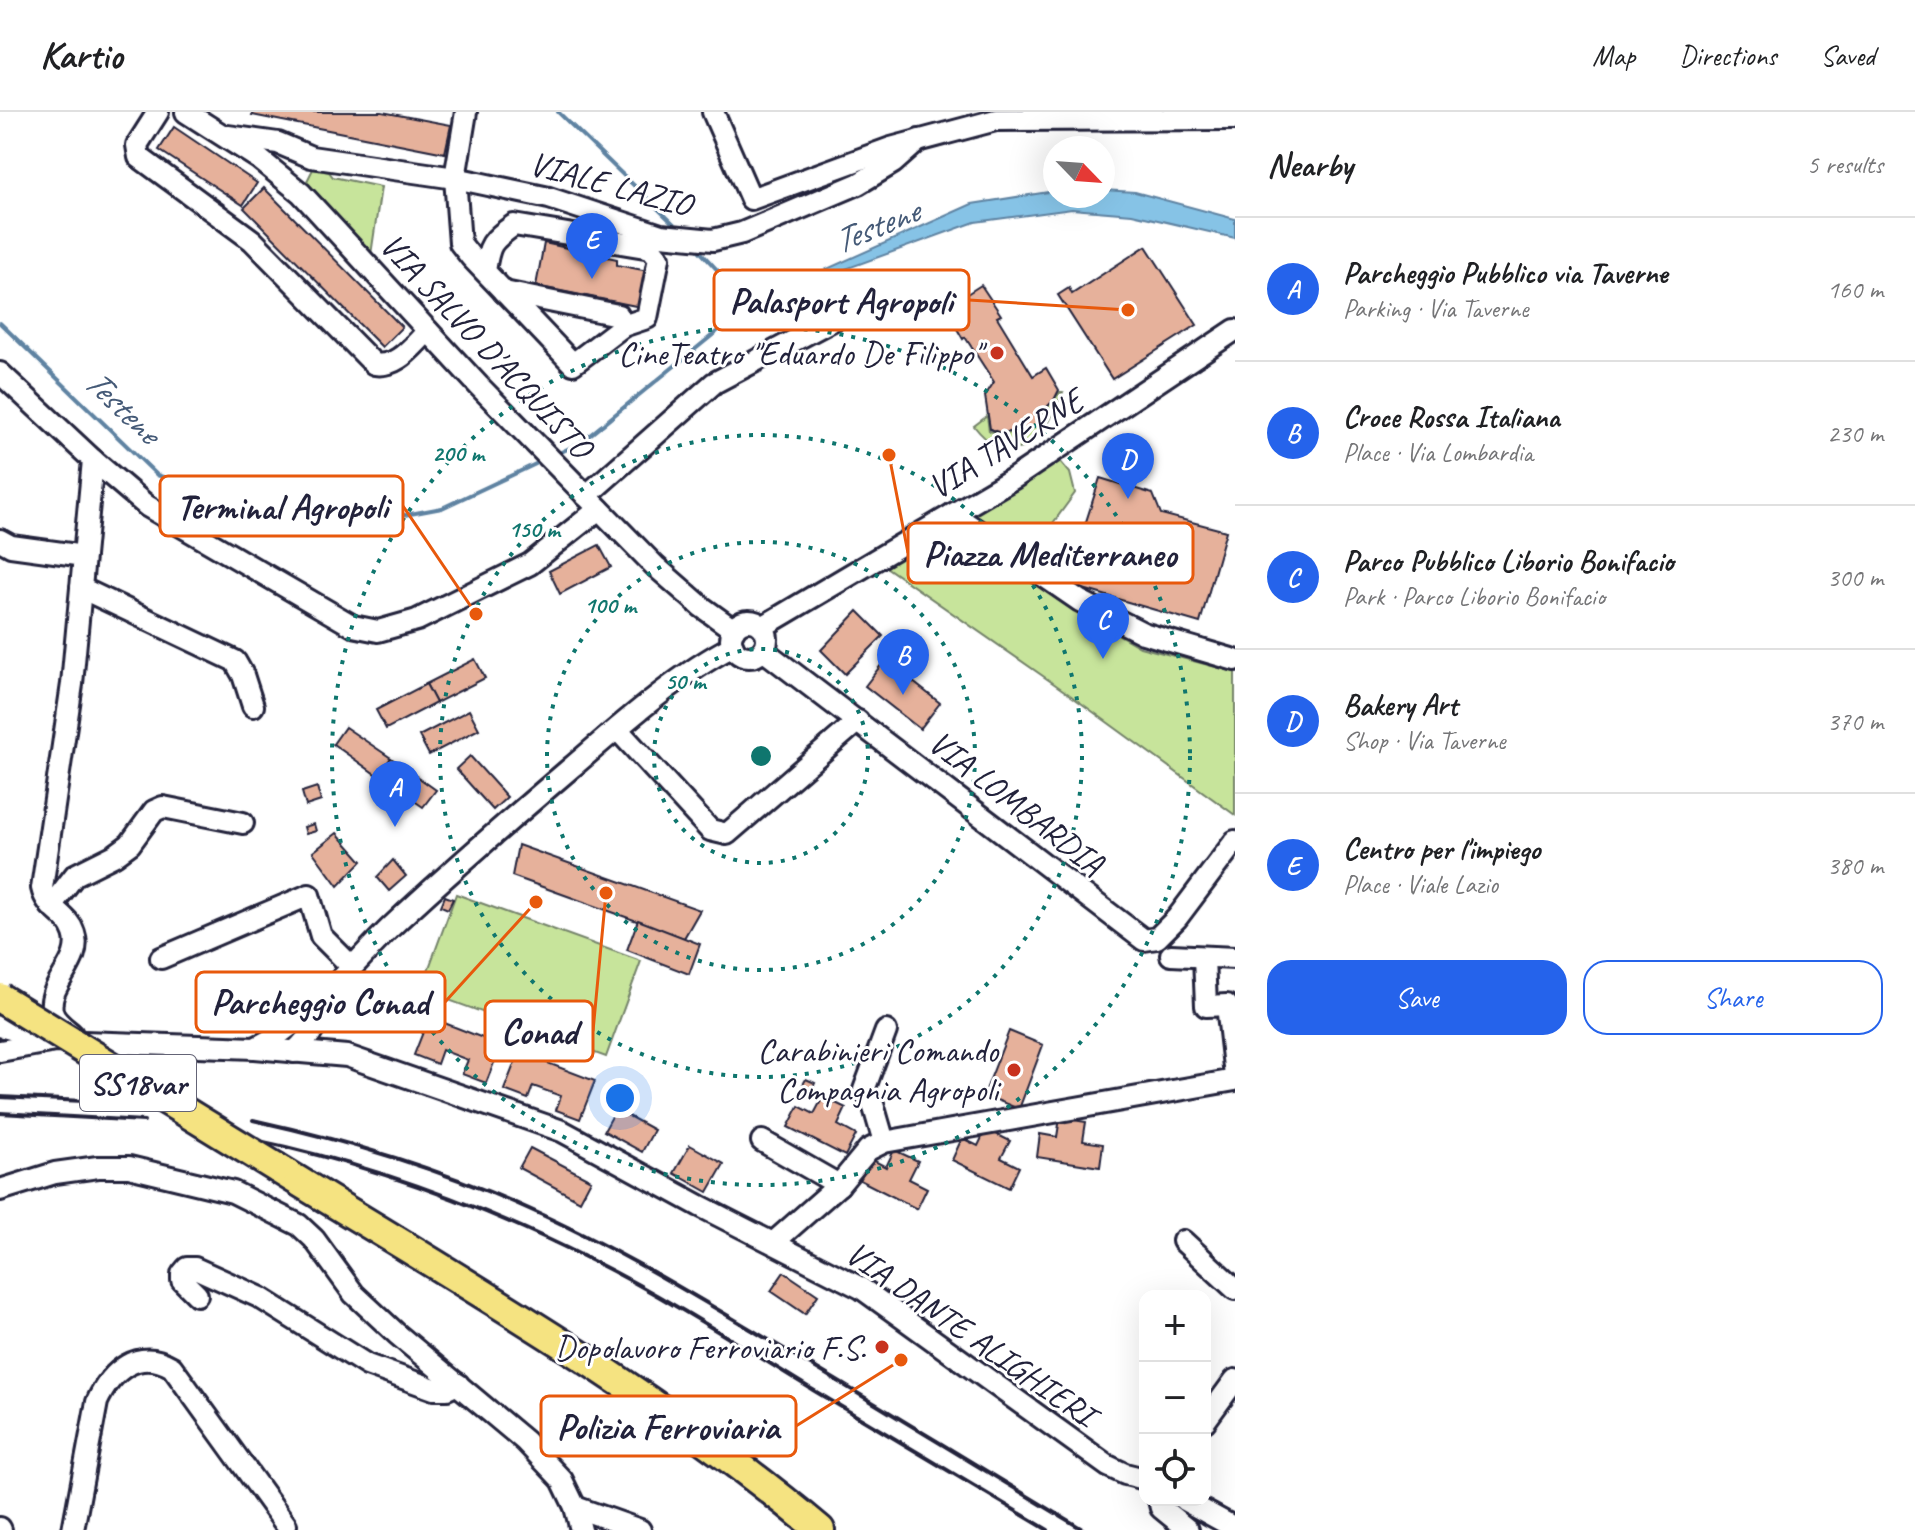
<!DOCTYPE html>
<meta charset="utf-8">
<style>
:root{--surface:#fff;--page:#f2f2f2;--text:#202124;--muted:#757577;--line:#e0e0e0;--accent:#2563eb}
body{margin:0;font-family:Caveat,sans-serif;background:var(--page);color:var(--text)}
.controls{position:absolute;right:24px;bottom:24px;display:grid;overflow:hidden;border-radius:16px;box-shadow:0 8px 32px #0002}
.controls button{width:72px;height:72px;display:grid;place-items:center;padding:0;border:0;border-bottom:2px solid var(--line);background:var(--surface);color:var(--text);font:40px sans-serif}
.compass{position:absolute;left:1043px;top:24px;width:72px;height:72px;border-radius:50%;background:var(--surface);box-shadow:0 8px 32px #0002;rotate:115deg}
.you{position:absolute;left:620px;top:986px;width:28px;height:28px;margin:-20px;border:6px solid #fff;border-radius:50%;background:#1a73e8;box-shadow:0 0 0 12px #1a73e833}
.badge{display:grid;place-items:center;width:52px;height:52px;border-radius:50%;background:var(--accent);color:#fff;font-size:26px;font-weight:700}
.pin{position:absolute;translate:-50% -66px;filter:drop-shadow(0 2px 4px #0008)}
.pin::after{content:'';position:absolute;top:42px;width:28px;height:24px;background:inherit;clip-path:polygon(0 0,100% 0,50% 100%)}
.list{margin:0;padding:0;list-style:none}
h2{display:flex;justify-content:space-between;align-items:center;height:104px;margin:0;padding:0 32px;font-size:34px}
h2 small{font-size:26px;font-weight:400;color:var(--muted)}
.list li{display:grid;grid-template-columns:52px 1fr auto;gap:24px;align-items:center;box-sizing:border-box;height:144px;padding:0 32px;border-top:2px solid var(--line)}
.list b{display:block;font-size:30px;white-space:nowrap}
.list p{margin:0;font-size:26px;white-space:nowrap;color:var(--muted)}
.list em{font-size:26px;font-style:normal;color:var(--muted)}
.actions{display:flex;gap:16px;padding:24px 32px}
.actions a{flex:1;padding:18px 0;border:2px solid var(--accent);border-radius:24px;text-align:center;font-size:28px;color:var(--accent)}
.actions .main{background:var(--accent);color:#fff}
.icon{flex:none;width:44px;height:44px;fill:none;stroke:currentColor;stroke-width:2;stroke-linecap:round;stroke-linejoin:round}
.map{position:relative;flex:none;width:1235px;height:1418px;overflow:hidden}
header{display:flex;align-items:center;gap:48px;box-sizing:border-box;height:112px;padding:0 40px;background:var(--surface);border-bottom:2px solid var(--line)}
header strong{font-size:38px}
nav{display:flex;gap:44px;margin-inline-start:auto;font-size:28px}
main{display:flex}
aside{flex:1;background:var(--surface)}
.map>svg:first-child{display:block}
</style>
<header>
<strong>Kartio</strong>
<nav><a>Map</a><a>Directions</a><a>Saved</a></nav>
</header>
<main>
<div class="map">
<svg width="1235" height="1418" viewBox="0 0 1235 1418">
<rect width="100%" height="100%" fill="#fff"/>
<filter id="ink" filterUnits="userSpaceOnUse"><feTurbulence type="fractalNoise" baseFrequency=".0125" numOctaves="2"/><feDisplacementMap in="SourceGraphic" scale="16" xChannelSelector="R" yChannelSelector="G"/><feConvolveMatrix kernelMatrix="1 2 1 2 8 2 1 2 1" color-interpolation-filters="sRGB"/></filter>
<g filter="url(#ink)">
<!-- green -->
<g fill="#c7e49b" stroke="#74836b" stroke-width="2">
<polygon points="313,57 329,60 333,65 381,75 371,143 307,80 307,69"/>
<path d="M1060 280H1063L1048 312 1024 336C1002 340 988 332 974 314L987 304 989 319C1010 325 1027 320 1046 309L1042 302Z"/>
<polygon points="1059,348 1070,361 1075,381 1031,441 974,403"/>
<polygon points="951,416 1071,495 1140,535 1235,560 1235,703 1063,578 886,455"/>
<polygon points="456,782 641,849 606,945 421,878"/>
</g>
<!-- water -->
<polygon fill="#86c3e6" stroke="#5e83a2" stroke-width="2" points="1103,78 1135,80 1235,107 1235,126 1132,102 1072,97 975,110 749,192 972,92 1055,79 1055,84 1103,84"/>
<g fill="none" stroke-linecap="round" stroke-linejoin="round">
<!-- stream -->
<g stroke="#5e83a2" stroke-width="4">
<polyline points="558,0 680,118"/>
<polyline points="694,133 749,192"/>
<polyline points="0,211 157,363 320,419 442,396 542,349"/>
<polyline points="557,342 580,331 752,191"/>
</g>
</g>
<!-- building -->
<g fill="#e6b19b" stroke="#22223b" stroke-width="2">
<polygon points="253,0 382,0 451,13 445,41 252,3"/>
<polygon points="174,15 257,71 243,93 159,38"/>
<polygon points="264,76 402,215 382,235 244,96"/>
<polygon points="544,131 617,147 617,153 648,159 641,195 536,174"/>
<polygon points="1146,134 1197,213 1112,267 1058,183 1069,176 1072,182"/>
<polygon points="981,173 1001,203 997,205 1033,264 1046,256 1059,278 1054,288 1040,302 1044,309 1026,318 1001,321 990,317 985,284 994,270 965,225 963,227 945,196"/>
<polygon points="1100,366 1153,382 1161,402 1226,419 1200,511 1066,472"/>
<polygon points="599,433 611,455 560,482 549,459"/>
<polygon points="858,499 883,524 845,562 821,538"/>
<polygon points="475,547 485,566 436,591 426,572"/>
<polygon points="885,548 940,591 920,617 865,574"/>
<polygon points="426,572 436,591 386,617 376,598"/>
<polygon points="469,598 479,617 429,643 419,624"/>
<polygon points="345,615 391,646 378,664 333,632"/>
<polygon points="470,644 507,685 493,698 456,657"/>
<polygon points="391,646 436,678 423,695 378,664"/>
<polygon points="317,675 321,689 306,694 302,680"/>
<polygon points="314,712 316,719 306,722 304,715"/>
<polygon points="337,721 362,749 338,774 313,740"/>
<polygon points="518,733 700,798 684,826 512,764"/>
<polygon points="393,748 406,764 389,779 377,765"/>
<polygon points="445,784 453,787 448,797 441,794"/>
<polygon points="638,808 700,832 689,862 627,838"/>
<polygon points="429,905 501,933 486,971 462,962 468,948 442,938 437,952 414,943"/>
<polygon points="1009,919 1043,933 1019,997 984,983"/>
<polygon points="519,940 595,969 580,1007 556,998 561,984 533,974 528,987 504,978"/>
<polygon points="806,967 815,971 810,981 801,976"/>
<polygon points="823,985 846,996 838,1013 856,1023 845,1044 788,1015 799,994 814,1002"/>
<polygon points="616,997 654,1018 642,1040 604,1019"/>
<polygon points="1060,1006 1086,1010 1083,1029 1103,1032 1100,1055 1037,1045 1040,1022 1057,1025"/>
<polygon points="986,1017 1010,1029 1001,1046 1019,1055 1009,1076 952,1048 962,1026 978,1034"/>
<polygon points="690,1033 724,1052 708,1080 674,1061"/>
<polygon points="530,1036 591,1068 580,1089 519,1056"/>
<polygon points="894,1038 918,1049 909,1067 927,1076 917,1097 860,1068 871,1047 886,1055"/>
<polygon points="784,1160 818,1183 805,1202 771,1179"/>
</g>
<g fill="none" stroke-linecap="round" stroke-linejoin="round">
<defs>
<g id="minor">
<path d="M158 0 137 33 139 45 252 128 374 252C398 256 412 234 428 219"/>
<polyline points="186,0 258,46 301,81 479,274 655,454 702,495 734,518"/>
<path d="M466 0 455 66 460 131 471 145 573 252 623 214 647 206 659 146 651 136 514 113C491 129 489 132 485 159"/>
<polyline points="713,0 751,87 891,36 996,8 1235,7"/>
<polyline points="228,24 278,31 311,45 455,66 549,86 661,123 713,128 742,121 858,72 893,51 919,28"/>
<polyline points="504,180 618,203 623,214"/>
<polyline points="0,261 93,348 147,394 353,514 378,519 417,508 530,452 599,397"/>
<polyline points="586,384 714,271 865,191"/>
<polyline points="953,402 1080,489 1143,521 1235,548"/>
<polyline points="0,428 11,434 84,444"/>
<polyline points="81,476 235,549 243,563 253,594"/>
<circle cx="749" cy="527" r="18"/>
<polyline points="762,515 1014,366 1235,218"/>
<polyline points="763,538 1144,828 1157,826 1177,806 1235,729"/>
<polyline points="617,617 710,718 727,722 858,609"/>
<polyline points="51,794 75,763 115,743 130,732 154,699 163,695 243,711"/>
<polyline points="1171,843 1235,846"/>
<polyline points="1204,845 1206,894 1227,893 1235,964"/>
<polyline points="161,846 309,783 321,824 351,854"/>
<polyline points="0,914 51,928"/>
<path d="M72 922C65 916 54 909 52 899 47 871 84 850 74 821 67 800 47 799 42 776L72 572 93 348"/>
<path d="M255 936C308 910 348 857 390 816 449 760 511 707 572 655 620 614 677 563 733 534"/>
<polyline points="0,939 55,929 255,936 347,944 562,1019 700,1094 861,1176 1108,1354 1125,1362 1145,1367"/>
<path d="M294 940C312 924 321 907 328 884"/>
<polyline points="762,1029 839,1073"/>
<polyline points="884,1030 873,992 864,978 886,919"/>
<polyline points="0,1078 55,1061 98,1055 129,1055 233,1080 299,1113 314,1127 354,1182 397,1222 525,1329 562,1368 575,1395 581,1418"/>
<polyline points="1183,1129 1235,1177"/>
<polyline points="773,1131 839,1073 868,1038 884,1030 1235,968"/>
<polyline points="197,1183 182,1168 182,1162 187,1156 195,1156 259,1185 367,1253 434,1277 447,1277 458,1272"/>
<polyline points="1205,1309 1235,1268"/>
<polyline points="1159,1388 1161,1396 1188,1418"/>
<polyline points="1184,1388 1235,1416"/>
<polyline points="575,1395 640,1418"/>
<polyline points="0,1416 1,1418"/>
<path d="M73 1418 97 1290C111 1259 138 1235 172 1255L286 1413"/>
</g>
<path id="highway" d="M277 1056C462 1170 653 1278 820 1418"/>
</defs>
<!-- minor casing -->
<use href="#minor" stroke="#22223b" stroke-width="26"/>
<!-- highway casing -->
<use href="#highway" stroke="#22223b" stroke-width="34"/>
<!-- minor -->
<use href="#minor" stroke="#fff" stroke-width="20"/>
<!-- highway -->
<use href="#highway" stroke="#f5e381" stroke-width="28"/>
<!-- rail -->
<g stroke="#22223b" stroke-width="4">
<polyline points="0,985 146,992"/>
<polyline points="0,1001 144,1009"/>
<path d="M253 1008C348 1029 441 1057 529 1097 608 1132 683 1177 757 1221 867 1286 975 1353 1084 1418"/>
<path d="M250 1027C370 1052 484 1094 593 1149 669 1187 741 1234 813 1278 891 1325 970 1371 1048 1418"/>
</g>
<defs>
<polyline id="highway-bridge" points="0,886 277,1056"/>
</defs>
<!-- highway-bridge casing -->
<use href="#highway-bridge" stroke="#22223b" stroke-width="34" stroke-linecap="butt"/>
<!-- highway-bridge -->
<use href="#highway-bridge" stroke="#f5e381" stroke-width="28"/>
</g>
</g>
<!-- distance rings -->
<g fill="none" stroke="#0f766e" stroke-width="4" stroke-dasharray="4 8">
<circle cx="761" cy="644" r="107"/>
<circle cx="761" cy="644" r="214"/>
<circle cx="761" cy="644" r="321"/>
<circle cx="761" cy="644" r="429"/>
</g>
<!-- markers -->
<g fill="#c8321e" stroke="#fff" stroke-width="3">
<circle cx="997" cy="241" r="8"/>
<circle cx="1014" cy="958" r="8"/>
<circle cx="882" cy="1235" r="8"/>
</g>
<g text-anchor="middle" stroke-width="6" stroke-linejoin="round" paint-order="stroke">
<!-- shield labels -->
<rect fill="#fff" stroke="#646476" stroke-width="2" x="80" y="943" width="116" height="56" rx="6"/>
<g font-size="32" font-weight="bold" fill="#22223b">
<text x="138" y="982">SS18var</text>
</g>
<!-- street labels -->
<g font-size="34" fill="#22223b" stroke="#fff">
<text transform="translate(611 71) rotate(15)" y="12">VIALE LAZIO</text>
<text transform="translate(487 233) rotate(47)" y="12">VIA SALVO D'ACQUISTO</text>
<text transform="translate(1005 331) rotate(-32)" y="12">VIA TAVERNE</text>
<text transform="translate(1017 690) rotate(38)" y="12">VIA LOMBARDIA</text>
<text transform="translate(971 1221) rotate(35)" y="12">VIA DANTE ALIGHIERI</text>
</g>
<!-- poi labels -->
<g font-size="34" fill="#22223b" stroke="#fff" text-anchor="end">
<text x="981" y="253">CineTeatro "Eduardo De Filippo"</text>
<text x="998" y="950">Carabinieri Comando<tspan x="998" dy="39">Compagnia Agropoli</tspan></text>
<text x="866" y="1247">Dopolavoro Ferroviario F.S.</text>
</g>
<!-- water labels -->
<g font-size="36" font-style="italic" fill="#455a77" stroke="#fff">
<text transform="translate(875 113) rotate(-22)" y="13">Testene</text>
<text transform="translate(123 293) rotate(44)" y="13">Testene</text>
</g>
</g>
<circle cx="761" cy="644" r="12" fill="#0f766e" stroke="#fff" stroke-width="4"/>
<g font-size="24" text-anchor="middle" font-weight="bold" fill="#0f766e" stroke="#fff" stroke-width="6" stroke-linejoin="round" paint-order="stroke">
<text x="458" y="349">200 m</text>
<text x="534" y="425">150 m</text>
<text x="610" y="501">100 m</text>
<text x="685" y="577">50 m</text>
</g>
<!-- callouts -->
<path fill="none" stroke="#e8590c" stroke-width="3" d="M1128 198L969 188M476 502L403 394M889 343L908 441M536 790L445 890M606 781L593 919M901 1248L796 1314"/>
<g fill="#e8590c" stroke="#fff" stroke-width="3">
<circle cx="1128" cy="198" r="8"/>
<circle cx="476" cy="502" r="8"/>
<circle cx="889" cy="343" r="8"/>
<circle cx="536" cy="790" r="8"/>
<circle cx="606" cy="781" r="8"/>
<circle cx="901" cy="1248" r="8"/>
</g>
<g fill="#fff" stroke="#e8590c" stroke-width="3">
<rect x="714" y="158" width="255" height="60" rx="8"/>
<rect x="160" y="364" width="243" height="60" rx="8"/>
<rect x="908" y="411" width="285" height="60" rx="8"/>
<rect x="196" y="860" width="249" height="60" rx="8"/>
<rect x="485" y="889" width="108" height="60" rx="8"/>
<rect x="541" y="1284" width="255" height="60" rx="8"/>
</g>
<g font-size="36" text-anchor="middle" font-weight="bold" fill="#22223b">
<text x="841" y="201">Palasport Agropoli</text>
<text x="282" y="407">Terminal Agropoli</text>
<text x="1050" y="454">Piazza Mediterraneo</text>
<text x="320" y="902">Parcheggio Conad</text>
<text x="539" y="932">Conad</text>
<text x="668" y="1327">Polizia Ferroviaria</text>
</g>
</svg>
<div class="controls">
<button>+</button>
<button>−</button>
<button><svg class="icon" aria-label="locate" viewBox="0 0 24 24"><circle cx="12" cy="12" r="6"/><path d="M12 2v4M12 18v4M2 12h4M18 12h4"/></svg></button>
</div>
<svg class="compass" viewBox="-18 -18 36 36"><path d="M0-13l5 13h-10z" fill="#e53935"/><path d="M0 13l5-13h-10z" fill="#757577"/></svg>
<div class="you"></div>
<div class="pin badge" style="left:395px;top:715px">A</div>
<div class="pin badge" style="left:903px;top:583px">B</div>
<div class="pin badge" style="left:1103px;top:547px">C</div>
<div class="pin badge" style="left:1128px;top:387px">D</div>
<div class="pin badge" style="left:592px;top:167px">E</div>
</div>
<aside>
<h2>Nearby<small>5 results</small></h2>
<ul class="list">
<li><span class="badge">A</span><div><b>Parcheggio Pubblico via Taverne</b><p>Parking · Via Taverne</p></div><em>160 m</em></li>
<li><span class="badge">B</span><div><b>Croce Rossa Italiana</b><p>Place · Via Lombardia</p></div><em>230 m</em></li>
<li><span class="badge">C</span><div><b>Parco Pubblico Liborio Bonifacio</b><p>Park · Parco Liborio Bonifacio</p></div><em>300 m</em></li>
<li><span class="badge">D</span><div><b>Bakery Art</b><p>Shop · Via Taverne</p></div><em>370 m</em></li>
<li><span class="badge">E</span><div><b>Centro per l'impiego</b><p>Place · Viale Lazio</p></div><em>380 m</em></li>
</ul>
<div class="actions"><a class="main">Save</a><a>Share</a></div>
</aside>
</main>
